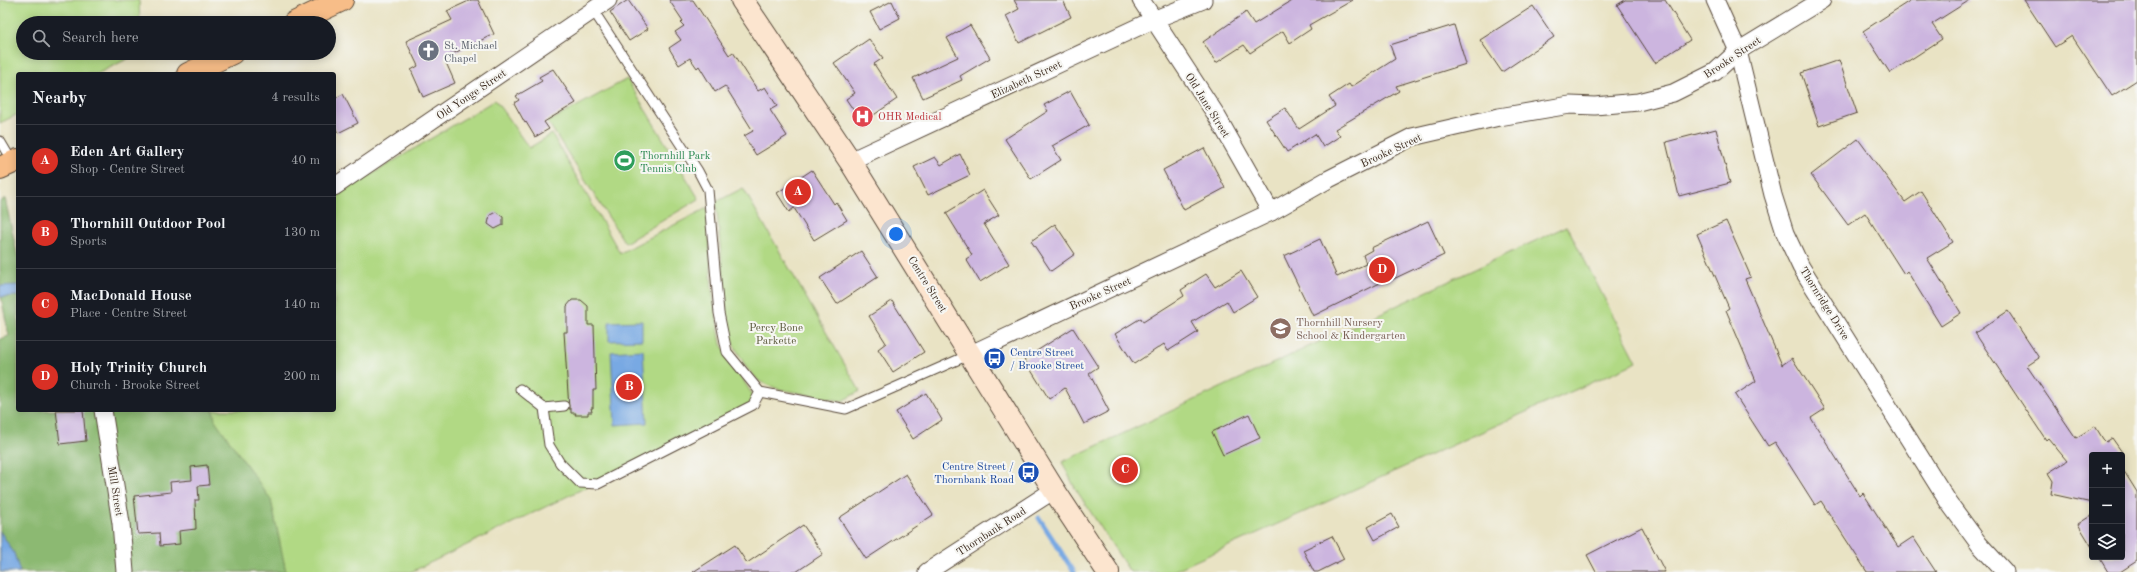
<!DOCTYPE html>
<meta charset="utf-8">
<style>
:root{--surface:#171b24;--page:#20242c;--text:#f1f3f6;--muted:#9ea1a6;--line:#363941;--accent:#d93025}
body{margin:0;font-family:"Old Standard TT",serif;background:var(--page);color:var(--text)}
.controls{position:absolute;right:12px;bottom:12px;display:grid;overflow:hidden;border-radius:4px;box-shadow:0 2px 10px #0003}
.controls button{width:36px;height:36px;display:grid;place-items:center;padding:0;border:0;border-bottom:1px solid var(--line);background:var(--surface);color:var(--text);font:20px sans-serif}
.you{position:absolute;left:896px;top:234px;width:14px;height:14px;margin:-10px;border:3px solid #fff;border-radius:50%;background:#1a73e8;box-shadow:0 0 0 6px #1a73e833}
.badge{display:grid;place-items:center;width:26px;height:26px;border-radius:50%;background:var(--accent);color:#fff;font-size:13px;font-weight:700}
.pin{position:absolute;translate:-50% -50%;border:2px solid #fff;box-shadow:0 1px 4px #0006}
.list{margin:0;padding:0;list-style:none}
h2{display:flex;justify-content:space-between;align-items:center;height:52px;margin:0;padding:0 16px;font-size:17px}
h2 small{font-size:13px;font-weight:400;color:var(--muted)}
.list li{display:grid;grid-template-columns:26px 1fr auto;gap:12px;align-items:center;box-sizing:border-box;height:72px;padding:0 16px;border-top:1px solid var(--line)}
.list b{display:block;font-size:15px;white-space:nowrap}
.list p{margin:0;font-size:13px;white-space:nowrap;color:var(--muted)}
.list em{font-size:13px;font-style:normal;color:var(--muted)}
.icon{flex:none;width:22px;height:22px;fill:none;stroke:currentColor;stroke-width:2;stroke-linecap:round;stroke-linejoin:round}
.map{position:relative;flex:none;width:2137px;height:572px;overflow:hidden}
.search{position:absolute;background:var(--surface);box-shadow:0 2px 10px #0003;left:16px;top:16px;width:320px;height:44px;display:flex;align-items:center;gap:10px;box-sizing:border-box;padding:0 14px;border-radius:22px;color:var(--muted);font-size:15px}
.panel{position:absolute;background:var(--surface);box-shadow:0 2px 10px #0003;left:16px;top:72px;width:320px;height:340px;border-radius:4px}
.map>svg:first-child{display:block}
</style>
<div class="map">
<svg width="2137" height="572" viewBox="0 0 2137 572">
<rect width="100%" height="100%" fill="#f6f6f2"/>
<filter id="ink" filterUnits="userSpaceOnUse"><feTurbulence type="fractalNoise" baseFrequency=".025" numOctaves="2"/><feDisplacementMap in="SourceGraphic" scale="8" xChannelSelector="R" yChannelSelector="G"/><feConvolveMatrix kernelMatrix="1 2 1 2 8 2 1 2 1" color-interpolation-filters="sRGB"/></filter>
<filter id="wash" filterUnits="userSpaceOnUse"><feTurbulence type="fractalNoise" baseFrequency=".012" numOctaves="4" result="noise"/><feDisplacementMap in="SourceGraphic" scale="16" xChannelSelector="R" yChannelSelector="G"/><feGaussianBlur stdDeviation="0.9" result="paint"/><feColorMatrix in="noise" values="0 0 0 0 0 0 0 0 0 0 0 0 0 0 0 0 0 1.4 0 .05"/><feComposite in="paint" operator="in"/></filter>
<g filter="url(#wash)">
<rect width="100%" height="100%" fill="#e9e3c4"/>
<!-- green -->
<g fill="#b1d984" stroke="#768251">
<polygon points="0,0 139,0 140,23 23,23 23,53 139,53 97,74 18,74 18,114 0,123"/>
<polygon points="627,79 699,199 625,243 548,122"/>
<polygon points="495,100 529,148 552,134 620,253 707,208 712,290 721,344 758,404 411,572 234,572 205,410 334,410 334,197"/>
<polygon points="743,188 860,391 842,401 778,389 759,381 746,367 729,336 716,202"/>
<polygon points="1567,226 1637,362 1171,572 1130,572 1075,488 1062,462"/>
</g>
<!-- forest -->
<polygon fill="#8cb972" stroke="#647248" points="5,198 18,258 18,410 213,410 215,420 271,500 286,572 0,572 0,339 9,336 0,292 0,202"/>
<!-- water -->
<g fill="#78a9e3" stroke="#5a6a80">
<polygon points="18,285 18,296 0,297 0,286"/>
<polygon points="642,321 642,340 609,341 609,322"/>
<polygon points="643,350 647,423 615,425 611,352"/>
<polygon points="0,531 14,553 20,572 0,572"/>
</g>
<g fill="none" stroke-linecap="round" stroke-linejoin="round">
<!-- stream -->
<polyline stroke="#78a9e3" stroke-width="5" points="1039,518 1074,572"/>
</g>
<g id="blocks">
<!-- building -->
<g fill="#ccb5df">
<polygon points="471,0 478,0 494,34 444,58 455,83 423,97 411,70 418,66 406,41 452,20 447,11"/>
<polygon points="628,0 648,29 629,41 610,12"/>
<polygon points="669,0 693,0 729,55 733,52 758,91 765,87 777,106 770,110 787,136 756,155 744,136 753,131 725,86 715,92 699,66 697,68 690,58 679,65 669,48 681,40 675,32 684,26 681,23 683,21"/>
<polygon points="1014,0 1063,0 1071,17 1019,43 1006,16 1019,9"/>
<polygon points="1293,0 1353,0 1309,25 1311,29 1290,43 1283,31 1250,53 1244,45 1216,63 1203,42 1246,12 1254,24"/>
<polygon points="1625,0 1665,0 1690,40 1655,63 1617,5"/>
<polygon points="1911,0 1970,0 1932,24 1942,39 1890,73 1863,31"/>
<polygon points="2024,0 2137,0 2137,80 2112,96 2072,36 2055,47"/>
<polygon points="892,1 900,18 879,29 870,12"/>
<polygon points="1533,6 1554,37 1502,72 1480,40"/>
<polygon points="970,25 990,58 960,76 962,80 923,98 913,78 958,57 947,38"/>
<polygon points="1454,25 1466,64 1396,86 1399,91 1335,129 1340,136 1323,147 1315,134 1287,152 1266,120 1285,108 1299,129 1335,106 1329,97 1349,84 1351,87 1395,59 1390,45"/>
<polygon points="869,39 883,58 874,64 897,99 862,123 846,99 855,93 834,63"/>
<polygon points="1839,60 1857,113 1819,126 1801,73"/>
<polygon points="553,69 576,103 544,122 549,129 535,137 526,122 525,123 514,103 519,100 516,96 542,81 539,77"/>
<polygon points="1070,91 1089,125 1052,146 1061,160 1031,179 1005,139 1048,111 1044,105"/>
<polygon points="343,94 358,123 338,133 334,125 334,99"/>
<polygon points="1716,129 1730,183 1679,196 1666,142"/>
<polygon points="1858,139 1905,202 1921,191 1953,242 1927,258 1961,313 1941,326 1907,271 1904,274 1865,213 1848,225 1811,175"/>
<polygon points="1204,148 1225,188 1184,210 1163,170"/>
<polygon points="960,154 970,175 928,195 914,167 935,157 941,165"/>
<polygon points="812,170 834,204 836,202 847,220 814,240 794,208 789,212 777,193"/>
<polygon points="983,190 999,215 984,224 1009,264 980,282 966,259 972,255 946,213"/>
<polygon points="496,212 503,217 503,225 495,229 488,224 490,215"/>
<polygon points="1428,221 1444,255 1387,282 1386,280 1313,316 1284,256 1320,239 1337,277 1366,264 1363,255 1372,250 1371,248"/>
<polygon points="1726,221 1751,277 1745,279 1782,365 1792,358 1825,409 1811,418 1860,496 1863,493 1898,547 1913,537 1936,572 1867,572 1821,501 1815,505 1775,442 1768,446 1735,395 1756,381 1726,310 1729,308 1697,234"/>
<polygon points="1055,224 1075,254 1051,271 1031,241"/>
<polygon points="861,251 878,277 837,304 820,278"/>
<polygon points="1241,271 1257,297 1233,312 1227,301 1192,322 1198,332 1168,351 1164,344 1134,364 1115,334 1141,318 1143,322 1184,296 1181,290 1206,274 1215,287"/>
<polygon points="572,300 581,300 588,306 588,325 594,325 596,390 593,390 593,408 591,408 592,412 588,412 588,415 575,415 576,413 571,413 571,409 569,409 564,332 567,332 567,306"/>
<polygon points="892,301 924,352 893,372 878,349 886,343 869,316"/>
<polygon points="2008,311 2039,358 2027,366 2076,438 2095,426 2103,439 2106,442 2112,438 2124,455 2092,455 2092,503 2051,494 2053,481 2048,473 2067,461 2048,438 2046,440 1975,333"/>
<polygon points="1073,328 1098,367 1089,373 1109,411 1084,424 1065,388 1049,399 1024,359"/>
<polygon points="926,393 942,420 913,439 896,412"/>
<polygon points="56,410 83,410 86,441 60,444"/>
<polygon points="1249,414 1260,438 1223,455 1212,432"/>
<polygon points="207,465 209,485 198,486 199,500 195,500 196,529 179,531 180,544 160,546 159,533 138,534 134,496 171,492 170,482 192,480 191,467"/>
<polygon points="2122,468 2137,492 2137,561 2120,572 2108,572 2099,557 2122,557"/>
<polygon points="906,474 933,515 866,559 839,518"/>
<polygon points="1392,514 1399,527 1375,540 1368,527"/>
<polygon points="2092,515 2092,547 2078,524"/>
<polygon points="803,525 823,554 796,572 693,572 735,545 747,563"/>
<polygon points="1642,527 1665,572 1596,572 1587,555"/>
<polygon points="1332,536 1344,559 1318,572 1314,572 1303,550"/>
</g>
</g>
</g>
<g filter="url(#ink)">
<use href="#blocks" fill-opacity="0" stroke="#554637" stroke-width="1"/>
<g fill="none" stroke-linecap="round" stroke-linejoin="round">
<defs>
<g id="service">
<polyline points="593,10 698,171 708,190 719,313 727,352 760,392 846,409 971,354"/>
<polyline points="0,141 13,163"/>
<polyline points="520,389 544,408 549,445 560,463 580,483 598,484 753,405 760,392"/>
<polyline points="544,408 564,406"/>
</g>
<g id="minor">
<polyline points="1141,0 1215,113 1271,212"/>
<polyline points="1715,0 1738,51 1773,195 1785,233 1801,267 1949,503 1979,544 2005,572"/>
<polyline points="850,161 1153,20 1203,0"/>
<polyline points="334,187 608,0"/>
<polyline points="971,354 1271,212 1329,179 1412,137 1499,117 1570,105 1595,106 1638,102 1673,93 1715,72 1738,51 1822,0"/>
<polyline points="103,410 121,523 125,572"/>
<polyline points="927,572 1054,490"/>
</g>
<polyline id="secondary" points="742,0 850,161 1054,490 1108,572"/>
<g id="primary">
<polyline points="294,23 342,0"/>
<polyline points="188,74 232,53"/>
<polyline points="0,168 18,160"/>
</g>
</defs>
<!-- service casing -->
<use href="#service" stroke="#554637" stroke-width="11"/>
<!-- minor casing -->
<use href="#minor" stroke="#554637" stroke-width="19"/>
<!-- secondary casing -->
<use href="#secondary" stroke="#554637" stroke-width="24"/>
<!-- primary casing -->
<use href="#primary" stroke="#554637" stroke-width="24"/>
<!-- service -->
<use href="#service" stroke="#fff" stroke-width="9"/>
<!-- minor -->
<use href="#minor" stroke="#fff" stroke-width="17"/>
<!-- secondary -->
<use href="#secondary" stroke="#fce5cf" stroke-width="22"/>
<!-- primary -->
<use href="#primary" stroke="#f7bd88" stroke-width="22"/>
</g>
</g>
<!-- icons -->
<defs>
<symbol id="church-disc" viewBox="-11 -11 22 22"><circle r="9.5" fill="#6b7280" stroke="#f6f6f2"/><path d="M-1.2-6h2.4v3.5h3.3v2.4h-3.3V6h-2.4V-.1h-3.3v-2.4h3.3Z" fill="#fff"/></symbol>
<symbol id="hospital-disc" viewBox="-11 -11 22 22"><circle r="9.5" fill="#e0444e" stroke="#f6f6f2"/><path d="M-5-5h3v3.5h4V-5h3V5h-3V1.5h-4V5h-3Z" fill="#fff"/></symbol>
<symbol id="stadium-disc" viewBox="-11 -11 22 22"><circle r="9.5" fill="#2e9e5b" stroke="#f6f6f2"/><path d="M0-5a6.5 5 0 1 0 0 10a6.5 5 0 1 0 0-10ZM-3.5-1.8h7v3.6h-7Z" fill="#fff"/></symbol>
<symbol id="school-disc" viewBox="-11 -11 22 22"><circle r="9.5" fill="#8d6e63" stroke="#f6f6f2"/><path d="M0-5L7-2L0 1L-7-2ZM-4 1L0 2.5L4 1V4Q0 6-4 4Z" fill="#fff"/></symbol>
<symbol id="bus-disc" viewBox="-11 -11 22 22"><circle r="9.5" fill="#1a4fb4" stroke="#f6f6f2"/><path d="M-5-6H5V4H4V6H2V4H-2V6H-4V4H-5ZM-3.5-4V0h7V-4ZM-3.5 1.2v1.5H-2V1.2ZM2 1.2v1.5H3.5V1.2Z" fill="#fff"/></symbol>
</defs>
<g fill-rule="evenodd">
<use href="#church-disc" x="416" y="38" width="25" height="25"/>
<use href="#hospital-disc" x="850" y="104" width="25" height="25"/>
<use href="#stadium-disc" x="612" y="148" width="25" height="25"/>
<use href="#school-disc" x="1268" y="316" width="25" height="25"/>
<use href="#bus-disc" x="982" y="346" width="25" height="25"/>
<use href="#bus-disc" x="1016" y="460" width="25" height="25"/>
</g>
<g text-anchor="middle" stroke-width="4" stroke-linejoin="round" paint-order="stroke">
<!-- worship labels -->
<g font-size="11" fill="#5b616d" stroke="#f6f6f2" text-anchor="start">
<text x="444" y="49">St. Michael<tspan x="444" dy="13">Chapel</tspan></text>
</g>
<!-- street labels -->
<g font-size="11" fill="#3b2a1e" stroke="#f6f6f2">
<text transform="translate(1732 57) rotate(-34)" y="4">Brooke Street</text>
<text transform="translate(1026 79) rotate(-25)" y="4">Elizabeth Street</text>
<text transform="translate(471 94) rotate(-34)" y="4">Old Yonge Street</text>
<text transform="translate(1208 105) rotate(58)" y="4">Old Jane Street</text>
<text transform="translate(1391 150) rotate(-25)" y="4">Brooke Street</text>
<text transform="translate(928 284) rotate(58)" y="4">Centre Street</text>
<text transform="translate(1100 293) rotate(-24)" y="4">Brooke Street</text>
<text transform="translate(1825 303) rotate(58)" y="4">Thornridge Drive</text>
<text transform="translate(116 491) rotate(81)" y="4">Mill Street</text>
<text transform="translate(991 531) rotate(-33)" y="4">Thornbank Road</text>
</g>
<!-- health labels -->
<g font-size="11" fill="#be3a42" stroke="#f6f6f2" text-anchor="start">
<text x="878" y="120">OHR Medical</text>
</g>
<!-- leisure labels -->
<g font-size="11" fill="#27864d" stroke="#f6f6f2" text-anchor="start">
<text x="640" y="159">Thornhill Park<tspan x="640" dy="13">Tennis Club</tspan></text>
</g>
<!-- education labels -->
<g font-size="11" fill="#785e54" stroke="#f6f6f2" text-anchor="start">
<text x="1296" y="326">Thornhill Nursery<tspan x="1296" dy="13">School &amp; Kindergarten</tspan></text>
</g>
<!-- park labels -->
<g font-size="11" fill="#585638" stroke="#f6f6f2">
<text x="776" y="331">Percy Bone<tspan x="776" dy="13">Parkette</tspan></text>
</g>
<!-- transit labels -->
<g font-size="11" fill="#164399" stroke="#f6f6f2" text-anchor="start">
<text x="1010" y="356">Centre Street<tspan x="1010" dy="13">/ Brooke Street</tspan></text>
<text x="1014" y="470" text-anchor="end">Centre Street /<tspan x="1014" dy="13">Thornbank Road</tspan></text>
</g>
</g>
</svg>
<div class="controls">
<button>+</button>
<button>−</button>
<button><svg class="icon" aria-label="layers" viewBox="0 0 24 24"><path d="M12 4l9 5-9 5-9-5zM3 14l9 5 9-5"/></svg></button>
</div>
<div class="you"></div>
<div class="pin badge" style="left:798px;top:192px">A</div>
<div class="pin badge" style="left:629px;top:387px">B</div>
<div class="pin badge" style="left:1125px;top:470px">C</div>
<div class="pin badge" style="left:1382px;top:270px">D</div>
<div class="search"><svg class="icon" aria-label="search" viewBox="0 0 24 24"><circle cx="10" cy="10" r="6"/><path d="M15 15l6 6"/></svg>Search here</div>
<section class="panel">
<h2>Nearby<small>4 results</small></h2>
<ul class="list">
<li><span class="badge">A</span><div><b>Eden Art Gallery</b><p>Shop · Centre Street</p></div><em>40 m</em></li>
<li><span class="badge">B</span><div><b>Thornhill Outdoor Pool</b><p>Sports</p></div><em>130 m</em></li>
<li><span class="badge">C</span><div><b>MacDonald House</b><p>Place · Centre Street</p></div><em>140 m</em></li>
<li><span class="badge">D</span><div><b>Holy Trinity Church</b><p>Church · Brooke Street</p></div><em>200 m</em></li>
</ul>
</section>
</div>
